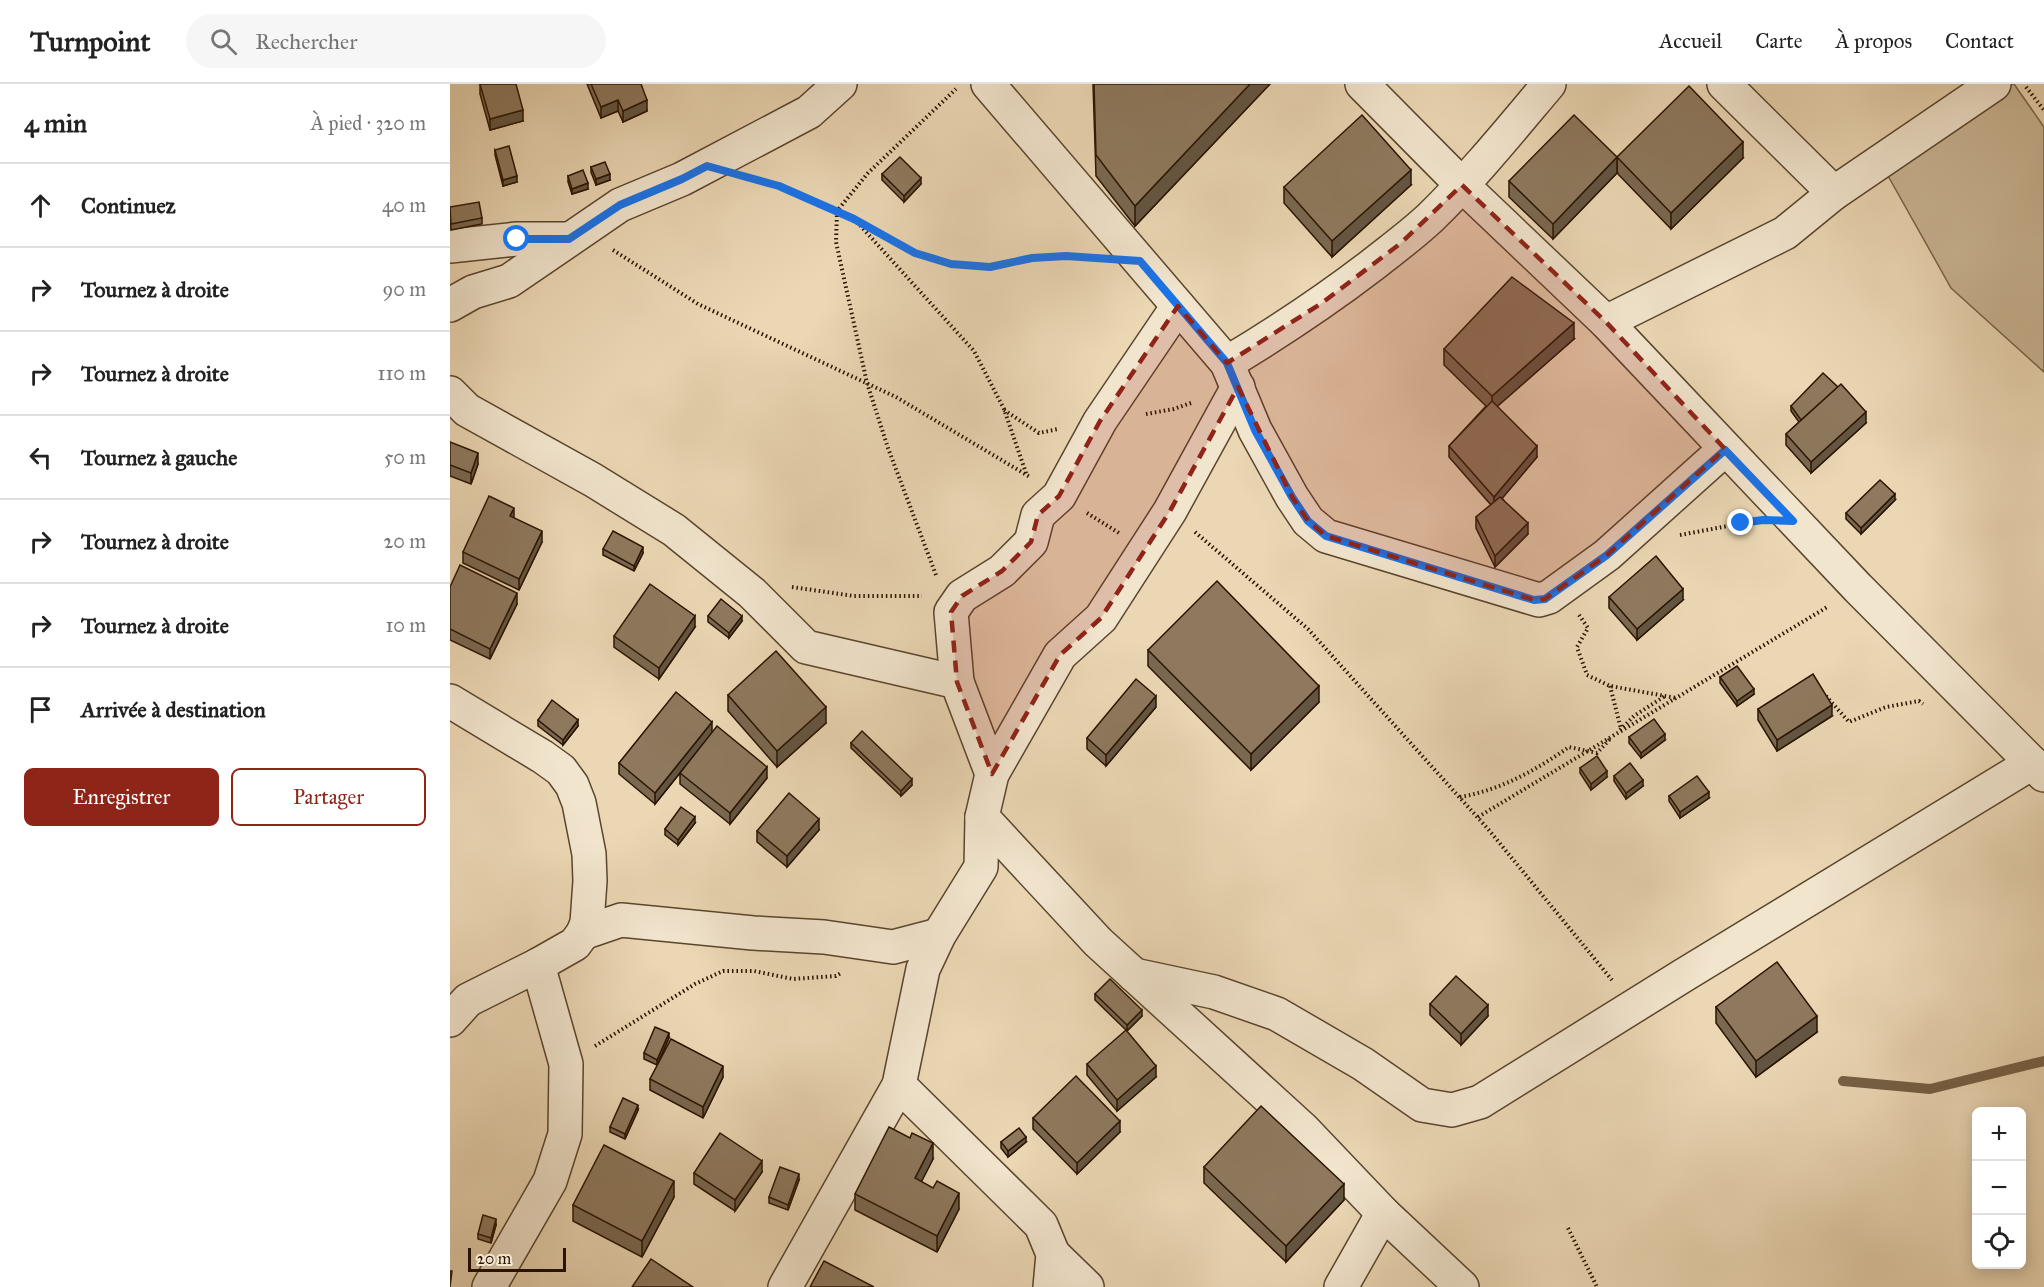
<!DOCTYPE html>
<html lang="fr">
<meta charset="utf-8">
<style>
:root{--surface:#fff;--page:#f6f6f6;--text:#222;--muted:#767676;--line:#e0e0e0;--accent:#8f2418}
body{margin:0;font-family:"IM FELL Great Primer",serif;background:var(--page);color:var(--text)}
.controls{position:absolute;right:18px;bottom:18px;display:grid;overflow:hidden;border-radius:9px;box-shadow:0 3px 15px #0003}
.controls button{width:54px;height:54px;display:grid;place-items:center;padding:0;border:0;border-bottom:2px solid var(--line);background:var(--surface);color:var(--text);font:30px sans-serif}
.scale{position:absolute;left:18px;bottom:15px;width:98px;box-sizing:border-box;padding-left:6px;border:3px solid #2a1400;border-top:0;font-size:16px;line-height:21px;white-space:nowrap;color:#2a1400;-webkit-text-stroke:4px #f2e5ce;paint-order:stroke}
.stop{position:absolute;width:18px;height:18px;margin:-14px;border:4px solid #1a73e8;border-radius:50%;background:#fff}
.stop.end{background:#1a73e8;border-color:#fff;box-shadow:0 2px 6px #0008}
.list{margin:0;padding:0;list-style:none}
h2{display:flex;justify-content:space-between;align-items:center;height:78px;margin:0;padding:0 24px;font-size:26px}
h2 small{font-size:20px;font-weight:400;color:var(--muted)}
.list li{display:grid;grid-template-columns:39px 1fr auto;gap:18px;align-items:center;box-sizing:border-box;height:84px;padding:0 24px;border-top:2px solid var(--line)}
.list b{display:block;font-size:22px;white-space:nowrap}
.list em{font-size:20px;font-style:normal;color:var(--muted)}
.actions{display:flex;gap:12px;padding:18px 24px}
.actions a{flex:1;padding:14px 0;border:2px solid var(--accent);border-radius:9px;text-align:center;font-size:21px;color:var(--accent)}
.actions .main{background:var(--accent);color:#fff}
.icon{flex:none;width:33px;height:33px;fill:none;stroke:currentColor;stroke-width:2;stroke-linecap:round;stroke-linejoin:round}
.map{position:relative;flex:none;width:1594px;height:1203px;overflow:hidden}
header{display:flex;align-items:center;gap:36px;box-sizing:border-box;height:84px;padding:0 30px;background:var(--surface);border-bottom:2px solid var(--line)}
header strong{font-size:28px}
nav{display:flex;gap:33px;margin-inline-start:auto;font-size:21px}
.search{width:420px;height:54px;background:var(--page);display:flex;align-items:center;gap:15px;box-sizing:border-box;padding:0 21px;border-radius:33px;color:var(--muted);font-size:22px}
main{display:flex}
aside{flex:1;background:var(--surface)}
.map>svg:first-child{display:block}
</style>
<header>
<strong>Turnpoint</strong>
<div class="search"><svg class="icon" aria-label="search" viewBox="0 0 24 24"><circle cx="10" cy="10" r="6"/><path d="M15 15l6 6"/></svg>Rechercher</div>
<nav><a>Accueil</a><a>Carte</a><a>À propos</a><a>Contact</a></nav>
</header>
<main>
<aside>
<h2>4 min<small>À pied · 320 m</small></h2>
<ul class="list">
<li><svg class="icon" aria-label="ahead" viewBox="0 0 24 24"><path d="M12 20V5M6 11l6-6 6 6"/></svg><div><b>Continuez</b></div><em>40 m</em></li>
<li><svg class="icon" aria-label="right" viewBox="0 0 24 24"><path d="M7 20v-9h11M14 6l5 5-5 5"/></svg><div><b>Tournez à droite</b></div><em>90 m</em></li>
<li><svg class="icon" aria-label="right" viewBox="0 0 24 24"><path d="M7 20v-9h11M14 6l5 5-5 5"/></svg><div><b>Tournez à droite</b></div><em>110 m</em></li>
<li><svg class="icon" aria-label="left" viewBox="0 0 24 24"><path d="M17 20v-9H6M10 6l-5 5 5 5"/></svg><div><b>Tournez à gauche</b></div><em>50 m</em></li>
<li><svg class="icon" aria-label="right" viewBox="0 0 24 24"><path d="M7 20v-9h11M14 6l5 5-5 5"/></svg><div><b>Tournez à droite</b></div><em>20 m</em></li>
<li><svg class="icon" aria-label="right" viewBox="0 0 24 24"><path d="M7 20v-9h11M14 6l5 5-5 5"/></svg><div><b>Tournez à droite</b></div><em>10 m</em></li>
<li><svg class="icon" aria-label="arrive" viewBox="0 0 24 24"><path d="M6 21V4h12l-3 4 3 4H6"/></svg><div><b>Arrivée à destination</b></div></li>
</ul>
<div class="actions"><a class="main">Enregistrer</a><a>Partager</a></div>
</aside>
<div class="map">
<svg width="1594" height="1203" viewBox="0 0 1594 1203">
<rect width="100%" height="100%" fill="#ebd7b4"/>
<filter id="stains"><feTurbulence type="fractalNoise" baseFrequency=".00333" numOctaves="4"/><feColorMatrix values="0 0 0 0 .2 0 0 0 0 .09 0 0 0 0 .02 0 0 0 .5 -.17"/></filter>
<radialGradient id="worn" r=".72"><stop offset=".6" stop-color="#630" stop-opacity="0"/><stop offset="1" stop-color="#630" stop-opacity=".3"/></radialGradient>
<!-- green -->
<polygon fill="#cab695" stroke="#7a654a" stroke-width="1.5" points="1560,0 1564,0 1594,43 1594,288 1501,204 1437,90"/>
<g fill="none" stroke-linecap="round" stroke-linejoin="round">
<!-- stream -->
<polyline stroke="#766147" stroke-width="10" points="1393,997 1480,1005 1594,977"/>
<defs>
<g id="minor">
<polyline points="538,0 777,279 805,346 842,413 858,437 876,452 1089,516 1099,513 1157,471 1275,365"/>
<polyline points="912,0 1012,101 1156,238 1408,504 1594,691"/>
<polyline points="1274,0 1384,109"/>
<polyline points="0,162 67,155 119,155"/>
<polyline points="0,221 23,208 59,197 170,121 232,95 359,28 390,0"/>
<polyline points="1156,238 1335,149 1384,109 1544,0"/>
<path d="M777 279C827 249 874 218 921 182 941 166 962 151 981 133 1023 92 1061 45 1099 0"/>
<polyline points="0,309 17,326 143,396 224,446 302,509 356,563 507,598 542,690"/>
<polyline points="507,598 501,528 512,512 552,487 581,458 588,431 609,412 650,337 728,222"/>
<polyline points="0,617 93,673 111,686 122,701 129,719 139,770 140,797 137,839 133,849 125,860 88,881 18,916 0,936"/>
<polyline points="532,733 648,858 853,1045 933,1129 1012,1203"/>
<polyline points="133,849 171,836 303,849 374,853 443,863 489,851"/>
<polyline points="684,891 764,908 827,930 913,980 972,1021 1002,1026 1030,1018 1234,891 1582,679"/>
<polyline points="449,1001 591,1141 603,1170 600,1203"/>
<polyline points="603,1170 637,1203"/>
<polyline points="39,1203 100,1097 115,1050 116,980 88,881"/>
<polyline points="335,1203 449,1001 473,885 489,851 531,783 532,733 542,690 610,571 651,534 720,427 788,303"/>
<polyline points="891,1203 933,1129"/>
</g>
</defs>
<!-- minor casing -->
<use href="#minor" stroke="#5a452d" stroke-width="36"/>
<!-- path -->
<g stroke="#2a1400" stroke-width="4" stroke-dasharray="1.5 3" stroke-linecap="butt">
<polyline points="1576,3 1594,26"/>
<polyline points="304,95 329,101 373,121 465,169 501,180 540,183 581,174 616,172 643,174"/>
<polyline points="407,138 524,267 554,325 577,392"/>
<polyline points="163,166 248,220 446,313 580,393"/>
<polyline points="554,326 589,349 608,345"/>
<polyline points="696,330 724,325 741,319"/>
<polyline points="637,429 669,449"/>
<polyline points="745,448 858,545 1038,745 1162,896"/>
<polyline points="1230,451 1299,438"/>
<polyline points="486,491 438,364 417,299 386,158 387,127 418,89 506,5"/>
<polyline points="342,503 404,512 472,512"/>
<polyline points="1129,531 1138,544 1127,563 1137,591 1160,602 1226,614"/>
<polyline points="1160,602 1171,645"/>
<polyline points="1376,612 1399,638 1436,623 1469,617 1473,620"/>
<polyline points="1170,646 1184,632 1215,612"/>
<path d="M1010 713C1051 706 1086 686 1119 663L1147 669 1160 655"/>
<polyline points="1028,733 1379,522"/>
<polyline points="145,962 245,900 273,887 304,887 343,895 386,892 391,889"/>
<polyline points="1118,1144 1147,1203"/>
</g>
<!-- minor -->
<use href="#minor" stroke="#f2e5ce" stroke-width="33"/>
</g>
<!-- wall -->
<g fill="#7a6851" stroke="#2a1400" stroke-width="1.5">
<polygon points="30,0 73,37 40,46 30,10"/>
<polygon points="137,0 191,0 197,27 173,38 168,27 151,34"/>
<polygon points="643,0 820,0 685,142 646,92"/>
<polygon points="45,66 67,98 53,102 45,71"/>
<polygon points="1167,73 1293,74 1221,145 1167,89"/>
<polygon points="141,83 160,96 146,101 141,88"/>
<polygon points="1167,89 1103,155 1059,113 1059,97"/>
<polygon points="432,90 471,100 454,118 432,96"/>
<polygon points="118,92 138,105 122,110 118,98"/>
<polygon points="961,101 882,173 834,119 834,103"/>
<polygon points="0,123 32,134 32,140 1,146"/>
<polygon points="1124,255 1047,322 1087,373 1052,414 1078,450 1045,483 1026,444 1026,433 1041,421 999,373 999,362 1036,322 994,281 994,265"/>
<polygon points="1341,322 1416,339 1361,389 1336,361 1336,350 1349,338 1341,327"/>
<polygon points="0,358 28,380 21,400 0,392"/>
<polygon points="1445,416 1411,450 1396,435 1396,429"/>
<polygon points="64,434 92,458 69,506 13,479 13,468"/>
<polygon points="153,465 193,469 184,487 153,471"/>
<polygon points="0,503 67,520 40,575 0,556"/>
<polygon points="1159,513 1233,516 1187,556 1159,524"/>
<polygon points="258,532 292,537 279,554 258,538"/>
<polygon points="245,543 209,595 164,563 164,552"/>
<polygon points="698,566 869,618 801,686 698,582"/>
<polygon points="1270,593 1304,610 1287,622 1270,599"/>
<polygon points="278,611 376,639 327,683 278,627"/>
<polygon points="706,623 656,682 637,665 637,654"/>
<polygon points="1308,625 1382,632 1327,667 1308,636"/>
<polygon points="88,636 128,642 113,661 88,642"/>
<polygon points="262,648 317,694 280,740 230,700 230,689 205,720 169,690 169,679"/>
<polygon points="1179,653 1215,656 1191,674 1179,659"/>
<polygon points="401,659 462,701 451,712 401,664"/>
<polygon points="1130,684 1157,693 1141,706 1130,689"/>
<polygon points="1164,692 1193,702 1176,715 1164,697"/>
<polygon points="1219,712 1259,714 1230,734 1219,717"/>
<polygon points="245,739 228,761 215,751 215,745"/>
<polygon points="369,746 337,783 307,758 307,747"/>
<polygon points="645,910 692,932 677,947 645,916"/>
<polygon points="980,920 1038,932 1011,961 980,931"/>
<polygon points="1266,923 1367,948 1306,993 1266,939"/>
<polygon points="219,954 207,981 194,975 194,969"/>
<polygon points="637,980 706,993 667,1027 637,991"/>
<polygon points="273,993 253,1034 200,1006 200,995"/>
<polygon points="188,1026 175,1055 160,1048 160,1043"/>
<polygon points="583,1034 670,1048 627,1090 583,1045"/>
<polygon points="551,1058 576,1058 558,1073 551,1064"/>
<polygon points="483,1075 471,1098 509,1125 487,1168 405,1126 405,1110"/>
<polygon points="754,1083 894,1116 836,1178 754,1099"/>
<polygon points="312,1088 285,1127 244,1100 244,1089"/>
<polygon points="349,1096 338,1126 319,1119 319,1113"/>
<polygon points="224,1113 192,1173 123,1137 123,1121"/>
<polygon points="46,1141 41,1159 28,1155 28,1150"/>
</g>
<!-- shaded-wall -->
<g fill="#635542" stroke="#2a1400" stroke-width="1.5">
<polygon points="800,0 820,0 685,142 685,122"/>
<polygon points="168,16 168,27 151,34 151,23"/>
<polygon points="197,16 197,27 173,38 173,27"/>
<polygon points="73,26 73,37 40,46 40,35"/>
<polygon points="1293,58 1293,74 1221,145 1221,129"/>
<polygon points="1167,73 1167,89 1103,155 1103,140"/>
<polygon points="961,86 961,101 882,173 882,157"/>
<polygon points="160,90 160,96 146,101 146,95"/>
<polygon points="67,92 67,98 53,102 53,96"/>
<polygon points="471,94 471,100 454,118 454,112"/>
<polygon points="138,99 138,105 122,110 122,105"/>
<polygon points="1124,239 1124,255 1042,327 1042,312"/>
<polygon points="1416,328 1416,339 1361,389 1361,378"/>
<polygon points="1087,362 1087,373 1044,424 1044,413"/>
<polygon points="28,369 28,380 21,400 21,389"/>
<polygon points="1445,410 1445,416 1411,450 1411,444"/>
<polygon points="64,424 64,435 60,432"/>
<polygon points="1078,439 1078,450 1045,483 1045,472"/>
<polygon points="92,447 92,458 69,506 69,495"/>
<polygon points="193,463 193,469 184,487 184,482"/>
<polygon points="1233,505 1233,516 1187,556 1187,545"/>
<polygon points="67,509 67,520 40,575 40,565"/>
<polygon points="245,532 245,543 209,595 209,584"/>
<polygon points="292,532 292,537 279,554 279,549"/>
<polygon points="869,602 869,618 801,686 801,670"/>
<polygon points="1304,605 1304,610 1287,622 1287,617"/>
<polygon points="706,612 706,623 656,682 656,671"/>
<polygon points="1382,621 1382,632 1327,667 1327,656"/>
<polygon points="376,623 376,639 327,683 327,667"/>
<polygon points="128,636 128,642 113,661 113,656"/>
<polygon points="262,638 262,649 205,720 205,709"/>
<polygon points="1215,650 1215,656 1191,674 1191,669"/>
<polygon points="317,683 317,694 280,740 280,729"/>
<polygon points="1157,687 1157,693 1141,706 1141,700"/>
<polygon points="462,695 462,701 451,712 451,707"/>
<polygon points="1193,696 1193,702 1176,715 1176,709"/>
<polygon points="1259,708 1259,714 1230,734 1230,728"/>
<polygon points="245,733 245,739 228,761 228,756"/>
<polygon points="369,735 369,746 337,783 337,772"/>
<polygon points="1038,921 1038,932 1011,961 1011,950"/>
<polygon points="692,926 692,932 677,947 677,941"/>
<polygon points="1367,932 1367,948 1306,993 1306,977"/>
<polygon points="219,949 219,954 207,981 207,976"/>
<polygon points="273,982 273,993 253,1034 253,1023"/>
<polygon points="706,982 706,993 667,1027 667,1016"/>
<polygon points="188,1021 188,1026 175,1055 175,1050"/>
<polygon points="670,1037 670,1048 627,1090 627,1079"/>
<polygon points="576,1053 576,1058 558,1073 558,1067"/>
<polygon points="483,1059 483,1075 465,1110 465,1094"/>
<polygon points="312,1077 312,1088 285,1127 285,1116"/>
<polygon points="349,1090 349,1096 338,1126 338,1121"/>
<polygon points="224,1097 224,1113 192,1173 192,1157"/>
<polygon points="894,1100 894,1116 836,1178 836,1162"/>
<polygon points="509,1109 509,1125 487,1168 487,1152"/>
<polygon points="46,1135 46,1141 41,1159 41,1154"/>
</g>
<!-- building -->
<g fill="#8e795e" stroke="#2a1400" stroke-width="1.5">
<polygon points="30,0 66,0 73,26 40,35"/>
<polygon points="141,0 191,0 197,16 173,27 168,16 151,23"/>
<polygon points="644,0 800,0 685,122 646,71"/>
<polygon points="1239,2 1293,58 1221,129 1167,73"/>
<polygon points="912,31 961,86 882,157 834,103"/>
<polygon points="1124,31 1167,73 1103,140 1059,97"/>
<polygon points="59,62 67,92 53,96 45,66"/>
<polygon points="450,73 471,94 454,112 432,90"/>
<polygon points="155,78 160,90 146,95 141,83"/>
<polygon points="133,86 138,99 122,105 118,92"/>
<polygon points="29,118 32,134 1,140 0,123"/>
<polygon points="1062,193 1124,239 1042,312 994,265"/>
<polygon points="1373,289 1388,303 1351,336 1341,322"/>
<polygon points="1391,300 1416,328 1361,378 1336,350"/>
<polygon points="1042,317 1087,362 1044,413 999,362"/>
<polygon points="0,358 28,369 21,389 0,381"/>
<polygon points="1430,396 1445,410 1411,444 1396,429"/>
<polygon points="39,412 64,424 60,432 92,447 69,495 13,468"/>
<polygon points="1050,413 1078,439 1045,472 1026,433"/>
<polygon points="163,447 193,463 184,482 153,465"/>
<polygon points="1206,472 1233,505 1187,545 1159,513"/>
<polygon points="10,481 67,509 40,565 0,545 0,503"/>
<polygon points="767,497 869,602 801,670 698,566"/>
<polygon points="200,500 245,532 209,584 164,552"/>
<polygon points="271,515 292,532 279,549 258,532"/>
<polygon points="326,567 376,623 327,667 278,611"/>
<polygon points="1287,582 1304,605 1287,617 1270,593"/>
<polygon points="1363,590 1382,621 1327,656 1308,625"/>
<polygon points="686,595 706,612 656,671 637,654"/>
<polygon points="226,608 262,638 205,709 169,679"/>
<polygon points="102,616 128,636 113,656 88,636"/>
<polygon points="1204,635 1215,650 1191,669 1179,653"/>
<polygon points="267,642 317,683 280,729 230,689"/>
<polygon points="412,647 462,695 451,707 401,659"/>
<polygon points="1147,672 1157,687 1141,700 1130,684"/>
<polygon points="1180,679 1193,696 1176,709 1164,692"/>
<polygon points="1247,692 1259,708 1230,728 1219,712"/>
<polygon points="339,709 369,735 337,772 307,747"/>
<polygon points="231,723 245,733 228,756 215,745"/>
<polygon points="1327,878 1367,932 1306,977 1266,923"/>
<polygon points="1006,892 1038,921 1011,950 980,920"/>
<polygon points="660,895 692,926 677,941 645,910"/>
<polygon points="205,943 219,949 207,976 194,969"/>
<polygon points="676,946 706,982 667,1016 637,980"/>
<polygon points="221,955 273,982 253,1023 200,995"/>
<polygon points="626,992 670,1037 627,1079 583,1034"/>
<polygon points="173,1014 188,1021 175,1050 160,1043"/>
<polygon points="811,1022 894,1100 836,1162 754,1083"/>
<polygon points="439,1043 460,1054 462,1049 483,1059 465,1094 483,1104 487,1097 509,1109 487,1152 405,1110"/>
<polygon points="569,1044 576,1053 558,1067 551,1058"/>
<polygon points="270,1049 312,1077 285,1116 244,1089"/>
<polygon points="154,1061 224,1097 192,1157 123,1121"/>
<polygon points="330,1083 349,1090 338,1121 319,1113"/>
<polygon points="33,1131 46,1135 41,1154 28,1150"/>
<polygon points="201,1175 243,1203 182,1203"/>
<polygon points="374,1177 424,1203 360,1203"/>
<polygon points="0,1187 2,1187 0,1203"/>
</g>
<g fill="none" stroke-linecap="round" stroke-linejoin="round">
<!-- route -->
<polyline stroke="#1a73e8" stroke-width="8" points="67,155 119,155 170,121 232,95 257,82 329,102 404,135 465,169 501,180 540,183 582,174 616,172 690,177 777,279 805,346 842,413 858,437 876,452 1084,516 1095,515 1157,471 1275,366 1343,437 1313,436 1291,439"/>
</g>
<!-- marked area -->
<path fill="#8f2418" fill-opacity="0.2" stroke="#8f2418" stroke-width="4.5" stroke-dasharray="12 8" stroke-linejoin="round" d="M1012 101 1156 238 1275 365 1157 471 1095 515 1084 516 876 452 858 437 842 413 788 303 720 427 651 534 610 571 542 690 507 598 501 528 512 512 552 487 581 458 588 431 609 412 650 337 728 222 777 279 872 219 951 159Z"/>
<rect width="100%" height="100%" filter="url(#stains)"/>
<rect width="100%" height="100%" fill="url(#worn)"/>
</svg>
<div class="controls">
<button>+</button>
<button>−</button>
<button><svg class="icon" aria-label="locate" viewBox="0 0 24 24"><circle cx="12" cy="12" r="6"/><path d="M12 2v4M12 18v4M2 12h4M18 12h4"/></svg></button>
</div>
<div class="scale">20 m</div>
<div class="stop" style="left:67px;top:155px"></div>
<div class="stop end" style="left:1291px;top:439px"></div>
</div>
</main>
